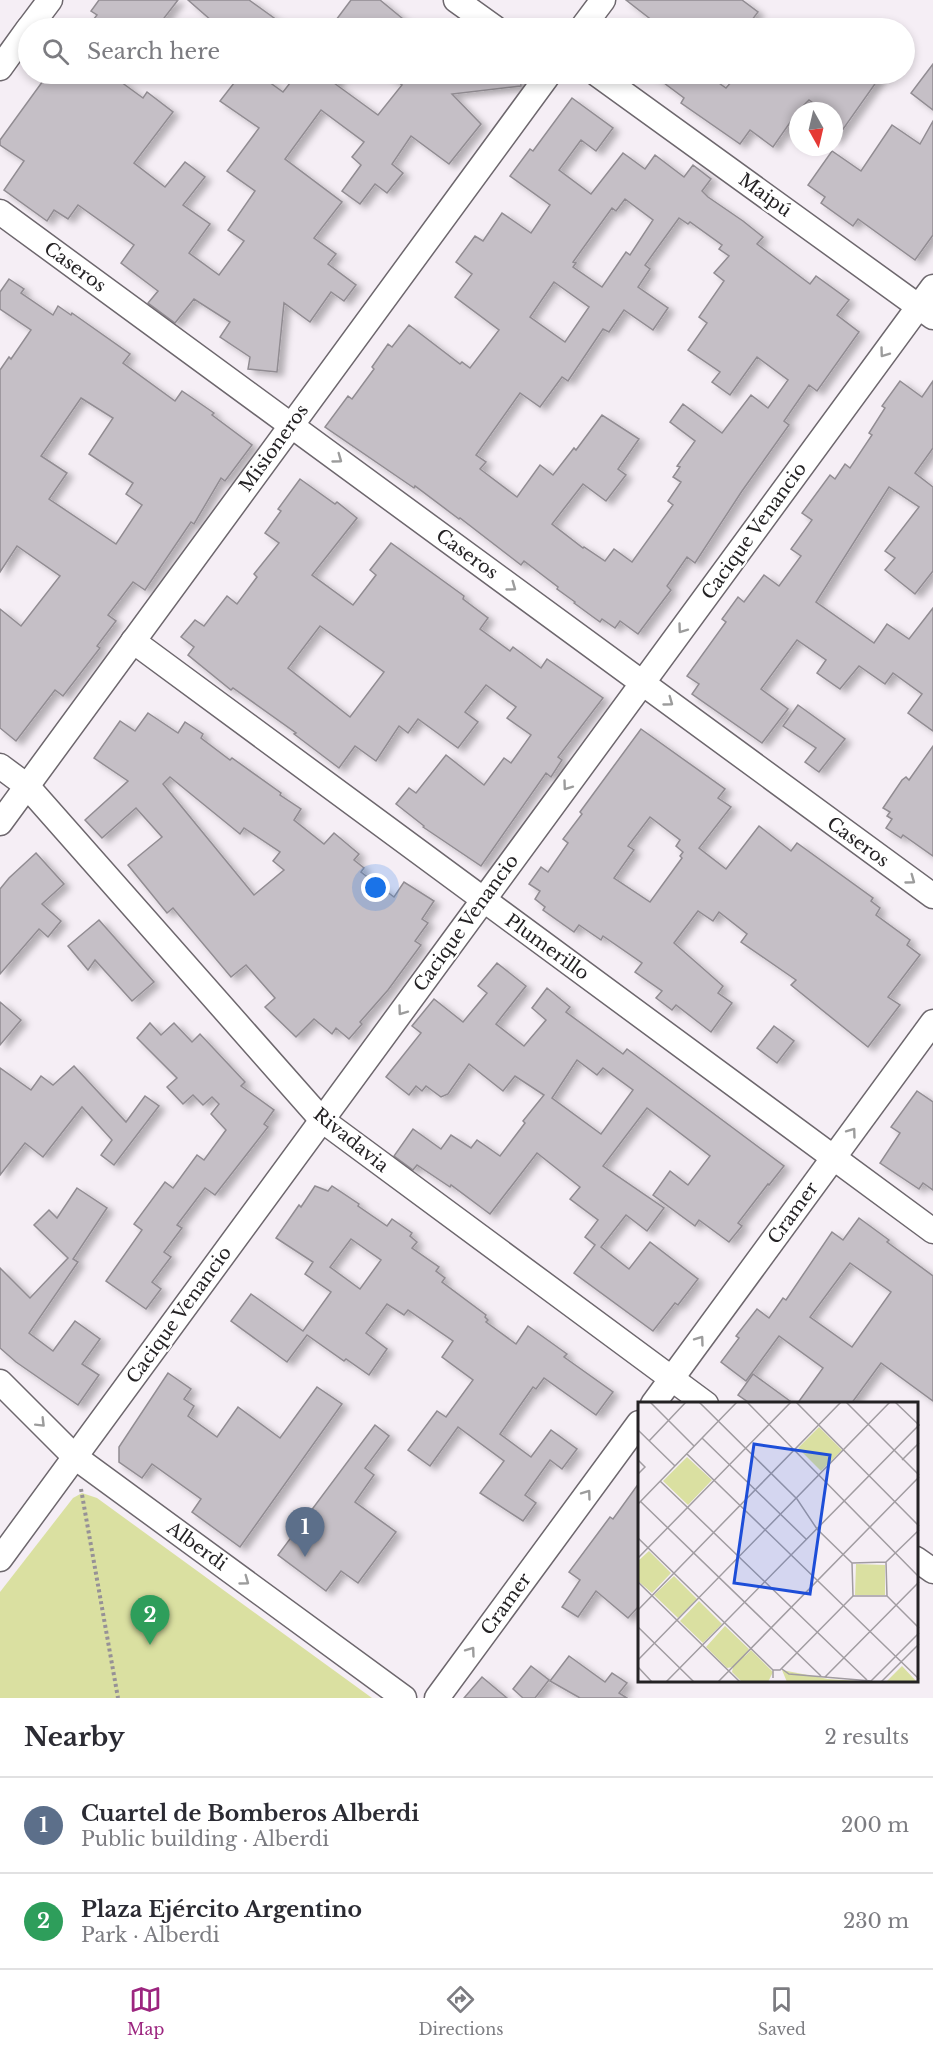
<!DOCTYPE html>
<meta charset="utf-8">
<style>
:root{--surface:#fff;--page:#f7f7f7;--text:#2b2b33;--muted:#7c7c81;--line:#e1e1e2;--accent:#9c257f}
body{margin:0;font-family:"Libre Baskerville",serif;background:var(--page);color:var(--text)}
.compass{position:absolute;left:789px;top:102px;width:54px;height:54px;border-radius:50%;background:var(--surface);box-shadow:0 3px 9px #0003;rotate:172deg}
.you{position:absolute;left:376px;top:888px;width:21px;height:21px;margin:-15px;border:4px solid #fff;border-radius:50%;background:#1a73e8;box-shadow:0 0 0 9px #1a73e833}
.badge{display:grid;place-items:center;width:39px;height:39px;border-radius:50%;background:var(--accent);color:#fff;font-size:20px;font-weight:700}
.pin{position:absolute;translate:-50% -50px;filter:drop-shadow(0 2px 3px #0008)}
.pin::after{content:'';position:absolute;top:32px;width:21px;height:18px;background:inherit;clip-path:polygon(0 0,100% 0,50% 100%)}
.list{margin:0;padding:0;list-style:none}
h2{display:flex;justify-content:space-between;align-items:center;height:78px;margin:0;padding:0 24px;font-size:26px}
h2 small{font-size:20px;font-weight:400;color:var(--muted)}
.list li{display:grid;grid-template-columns:39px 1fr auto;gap:18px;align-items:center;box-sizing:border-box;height:96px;padding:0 24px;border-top:2px solid var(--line)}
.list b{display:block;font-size:22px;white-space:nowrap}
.list p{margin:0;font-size:20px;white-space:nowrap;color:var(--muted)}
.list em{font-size:20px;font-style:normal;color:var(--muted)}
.icon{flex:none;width:33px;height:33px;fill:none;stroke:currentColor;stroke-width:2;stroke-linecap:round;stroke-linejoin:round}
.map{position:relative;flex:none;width:933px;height:1698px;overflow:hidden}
.search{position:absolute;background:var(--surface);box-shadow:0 3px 9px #0003;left:18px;right:18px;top:18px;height:66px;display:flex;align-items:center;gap:15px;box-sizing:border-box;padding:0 21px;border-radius:33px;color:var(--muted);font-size:22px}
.sheet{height:270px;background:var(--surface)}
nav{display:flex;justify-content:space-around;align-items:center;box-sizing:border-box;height:84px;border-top:2px solid var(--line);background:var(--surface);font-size:16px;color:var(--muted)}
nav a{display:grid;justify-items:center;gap:3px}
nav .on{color:var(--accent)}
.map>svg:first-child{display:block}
</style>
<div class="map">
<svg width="933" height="1698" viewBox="0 0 933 1698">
<defs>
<filter id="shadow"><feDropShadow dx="6" dy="4" stdDeviation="3" flood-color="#0004"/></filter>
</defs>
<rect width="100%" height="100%" fill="#f5eef5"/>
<!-- green -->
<polygon fill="#dae0a1" points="82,1493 97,1498 372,1698 0,1698 0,1592 73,1498"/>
<!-- building -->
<g fill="#c5bfc6" stroke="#918c92" stroke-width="1.5" fill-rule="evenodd" filter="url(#shadow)">
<polygon points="99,0 178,0 158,26 151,20 145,28 87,28 97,15 91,11"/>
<polygon points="188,0 249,0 288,28 220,28"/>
<polygon points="351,0 380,0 414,28 330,28"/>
<polygon points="626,0 742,0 758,12 746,28 662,28"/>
<polygon points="933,64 933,110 911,93"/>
<polygon points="48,74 110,74 143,98 147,92 173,112 134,163 165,187 185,162 205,177 183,205 210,224 189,253 219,275 244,241 228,230 255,191 227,171 259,128 220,101 241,74 258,74 283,92 297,74 342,74 334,83 378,115 402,85 386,74 520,74 521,86 452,94 481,124 449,164 411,136 392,164 403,173 387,193 375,184 360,204 342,191 361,165 352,157 364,142 321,110 285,159 342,202 314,238 336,254 328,264 356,285 344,301 331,292 310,322 284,303 277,372 248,369 250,357 220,337 230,322 194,299 175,323 148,303 158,291 121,263 134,245 78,205 68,219 54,210 47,221 4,190 24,161 0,145 0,140"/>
<polygon points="652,74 706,74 726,88 738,74 882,74 834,142 834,111 824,111 809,100 798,111 773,147 750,130 740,144 681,103 684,98"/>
<path d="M572 98 613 128 596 151 581 140 559 170 591 194 623 153 645 169 655 155 684 177 693 165 711 179 702 191 708 197 743 221 763 237 757 244 810 284 816 276 849 300 837 315 859 332 817 391 809 385 784 421 789 425 742 491 695 563 687 557 667 586 671 590 638 634 620 621 615 628 602 619 600 622 574 603 575 602 557 589 558 587 524 561 521 565 460 518 459 519 415 486 414 488 325 427 348 396 352 399 374 369 372 367 388 344 392 347 409 325 460 364 462 362 470 368 499 330 455 297 472 274 456 262 475 236 483 241 502 213 531 233 550 205 510 176 530 149 533 151ZM625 199 653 220 630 255 626 252 602 287 573 267 576 263 573 262 612 208 616 211ZM679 218 688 224 690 222 722 245 719 249 729 256 714 273 724 281 699 317 707 323 688 350 720 372 712 382 730 395 757 357 788 380 768 408 751 395 722 433 683 404 670 422 695 441 677 466 680 467 673 477 681 482 668 501 673 505 632 562 614 549 605 561 584 547 583 548 552 524 583 484 606 501 626 475 618 469 639 439 602 415 576 450 574 448 553 475 540 465 517 497 480 469 486 462 476 455 520 393 540 407 562 377 568 381 603 329 609 332 624 310 653 330 668 308 638 287 650 269 645 265ZM554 282 589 307 565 342 530 317Z"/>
<polygon points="933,121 933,235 915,260 858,219 853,226 821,203 825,197 808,185 832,151 861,171 892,125 920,144"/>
<path d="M9 279 24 289 21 293 53 315 58 306 71 315 72 313 130 354 123 363 175 401 182 391 214 413 212 415 252 445 225 481 221 478 194 524 191 522 145 590 133 582 108 615 116 621 97 646 100 648 63 696 55 690 16 741 0 728V609L21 626 60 576 17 546 0 572V370L9 357 11 359 31 330 0 309V292ZM81 398 113 418 89 454 133 483 126 494 142 505 116 544 49 499 67 473 41 456Z"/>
<polygon points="900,381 922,397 933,381 933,448 915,473 933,487 933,571 915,594 885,570 895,558 885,551 919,507 889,487 816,602 874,643 887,624 909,639 933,608 933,731 908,713 922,694 893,673 885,684 859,666 840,689 817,673 826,660 797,640 761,689 788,709 762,743 692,694 699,684 687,676 726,622 722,619 738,597 744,602 764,575 779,586 801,556 791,549 812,520 802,513 830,475 835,479 845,464 850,468 872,435 869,433 885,408 882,406"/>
<path d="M300 479 335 504 337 502 357 518 312 575 353 605 376 575 370 570 391 543 464 596 463 599 488 618 480 629 510 651 513 647 541 668 547 659 603 698 558 757 562 760 551 777 546 773 481 866 423 827 424 826 396 804 409 788 416 793 446 755 484 785 504 758 511 763 531 735 507 718 516 707 486 685 465 712 478 722 458 748 418 719 408 733 399 726 376 761 355 746 339 768 294 734 296 733 233 688 231 690 188 655 194 647 181 637 195 620 204 626 227 596 237 604 257 577 254 574 279 543 265 533 281 511 278 509ZM320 626 384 672 350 717 288 668Z"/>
<polygon points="798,705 845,739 819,772 805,762 816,748 783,726"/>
<path d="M148 713 178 733 185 722 203 734 201 738 230 760 232 758 281 793 280 795 301 809 294 820 324 844 334 833 359 854 354 860 364 868 361 872 394 897 404 882 434 901 422 919 428 923 415 941 421 945 388 990 360 1022 362 1024 349 1039 336 1028 332 1034 314 1019 296 1037 265 1007 275 998 246 965 231 977 173 908 167 913 128 865 162 837 136 808 102 838 85 820 128 781 94 758 120 721 135 731ZM170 777 240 834 244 828 280 852 273 861 284 870 254 895 163 784Z"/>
<path d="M641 729 725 789 718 798 731 807 699 848 726 869 759 826 791 851 797 843 873 898 871 901 880 908 876 915 910 940 907 945 920 955 888 997 900 1005 868 1047 791 985 796 980 741 942 747 934 719 912 713 921 698 911 674 943 723 986 718 993 732 1003 711 1032 676 1005 672 1010 656 998 662 991 635 972 642 963 603 936 601 940 579 925 574 932 543 910 545 907 535 899 540 891 529 884 541 867 548 872 568 843 563 839 582 814 580 812ZM650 817 680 840 676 846 683 852 680 856 682 858 650 902 614 878 634 850 628 846Z"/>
<polygon points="933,746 933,856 903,835 901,838 886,828 892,819 887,816 890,812 883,808 902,780 906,777 909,780"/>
<polygon points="36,853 64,884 42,904 61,921 48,937 39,929 0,974 0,889 9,878"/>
<polygon points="99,920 154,982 132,1001 95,960 88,970 68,946"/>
<path d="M497 963 526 986 496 1024 524 1046 546 1020 532 1008 547 988 570 1007 566 1012 623 1054 627 1049 784 1166 769 1185 768 1184 738 1223 742 1226 729 1242 699 1220 695 1226 653 1195 670 1171 688 1185 710 1156 647 1108 603 1166 664 1208 647 1231 626 1215 601 1247 629 1269 650 1242 698 1279 678 1305 675 1303 653 1331 574 1273 595 1245 585 1237 598 1220 570 1199 580 1187 537 1153 490 1214 451 1185 450 1187 417 1165 413 1170 394 1156 413 1129 441 1149 451 1135 471 1148 477 1140 500 1156 525 1123 523 1121 544 1095 515 1076 503 1091 469 1064 448 1094 441 1097 426 1086 422 1091 416 1086 409 1095 386 1077 421 1033 412 1026 434 999 463 1022 487 993 478 986ZM577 1060 597 1075 603 1068 633 1090 601 1134 552 1098Z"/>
<polygon points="0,1002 21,1020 0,1045"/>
<polygon points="150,1023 161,1035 174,1023 192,1042 200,1034 245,1082 241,1086 274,1110 264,1124 268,1127 215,1195 205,1188 177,1225 182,1228 164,1252 171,1257 152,1282 161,1289 146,1309 106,1281 142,1230 134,1224 165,1182 173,1188 197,1155 204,1160 226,1130 211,1114 219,1104 212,1097 203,1105 193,1095 183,1104 167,1087 177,1078 137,1038"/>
<polygon points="774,1026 794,1041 777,1063 757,1048"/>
<polygon points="74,1066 126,1122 145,1096 159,1106 114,1165 101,1155 112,1140 82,1107 43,1157 25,1143 0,1175 0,1068 31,1090 41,1076 53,1085"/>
<polygon points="917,1091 933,1102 933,1190 923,1183 919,1189 880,1163 900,1133 891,1127"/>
<path d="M315 1186 328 1191 332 1186 359 1204 358 1206 387 1226 392 1219 412 1233 410 1236 417 1242 412 1248 439 1267 436 1271 445 1278 442 1282 486 1315 485 1317 488 1320 486 1322 516 1344 528 1326 567 1354 564 1357 613 1392 596 1415 544 1378 536 1389 533 1387 500 1434 531 1457 551 1430 577 1449 562 1469 550 1460 525 1495 536 1503 523 1521 480 1493 504 1461 458 1427 430 1466 408 1450 437 1411 446 1417 473 1380 442 1357 453 1341 408 1310 404 1315 387 1304 366 1333 387 1349 369 1375 346 1359 344 1361 307 1335 287 1362 231 1321 251 1294 303 1331 331 1292 305 1274 313 1262 276 1238 299 1205 301 1207ZM351 1239 381 1260 360 1289 330 1267Z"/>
<polygon points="77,1188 107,1208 73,1259 78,1262 29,1333 53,1351 75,1321 100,1339 82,1364 99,1375 78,1405 16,1362 0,1348 0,1268 30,1298 68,1258 34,1225 49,1210 57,1218"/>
<path d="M859 1218 889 1240 887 1242 933 1276V1401L881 1363 851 1404H797L823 1368 779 1336 746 1381 721 1362 739 1338 736 1336 757 1309 769 1318 783 1298 786 1300 832 1232 843 1240ZM850 1263 891 1292 852 1347 810 1317Z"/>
<polygon points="168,1373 191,1389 184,1399 194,1406 188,1416 217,1437 238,1407 280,1438 317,1387 342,1404 240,1547 192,1512 201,1499 152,1464 142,1478 119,1462 119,1447"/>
<polygon points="753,1374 794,1404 751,1404 738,1395"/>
<polygon points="375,1425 389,1436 365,1468 374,1475 355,1502 396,1532 358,1583 341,1571 326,1591 278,1555"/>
<polygon points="639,1483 639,1606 628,1618 596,1591 578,1617 562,1607 580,1580 569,1572 610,1517 613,1519"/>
<polygon points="569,1656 605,1682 612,1673 627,1683 619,1693 627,1698 580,1698 550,1681"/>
<polygon points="531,1666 549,1680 535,1698 523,1698 513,1689"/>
<polygon points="482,1677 507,1698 464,1698"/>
</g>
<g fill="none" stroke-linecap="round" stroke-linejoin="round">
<defs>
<g id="minor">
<polyline points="456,0 495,28"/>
<polyline points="29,28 50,0"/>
<polyline points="582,28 603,0"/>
<polyline points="0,68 28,29"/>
<polyline points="597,74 933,317"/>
<polyline points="0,212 933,896"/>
<polyline points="133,641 933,1231"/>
<polyline points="0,766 27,786 322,1120 706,1404"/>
<polyline points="0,823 549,74"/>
<polyline points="0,1382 75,1457 404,1698"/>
<polyline points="653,1404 933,1022"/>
<polyline points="0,1559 933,287"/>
<polyline points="916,1559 933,1571"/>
<polyline points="437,1698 639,1423"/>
</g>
</defs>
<!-- minor casing -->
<use href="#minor" stroke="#6d676d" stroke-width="27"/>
<!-- path -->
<polyline stroke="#969196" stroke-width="4" stroke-dasharray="3 3" stroke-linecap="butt" points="81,1489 118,1698"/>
<!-- minor -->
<use href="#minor" stroke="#fff" stroke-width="24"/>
</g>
<!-- one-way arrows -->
<defs><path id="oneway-chevron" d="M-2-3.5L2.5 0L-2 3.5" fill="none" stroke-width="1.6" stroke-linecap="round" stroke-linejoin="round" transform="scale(1.5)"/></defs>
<g stroke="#9c9c9c">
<use href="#oneway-chevron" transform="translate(884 353) rotate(126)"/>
<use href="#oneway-chevron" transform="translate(338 459) rotate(36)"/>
<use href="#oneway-chevron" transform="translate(512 587) rotate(36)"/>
<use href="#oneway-chevron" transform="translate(682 629) rotate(126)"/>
<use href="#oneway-chevron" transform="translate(669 702) rotate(36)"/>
<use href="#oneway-chevron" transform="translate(567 786) rotate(126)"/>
<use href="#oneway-chevron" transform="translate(911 880) rotate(36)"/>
<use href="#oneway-chevron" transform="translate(402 1011) rotate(126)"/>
<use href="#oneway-chevron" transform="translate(852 1132) rotate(-54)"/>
<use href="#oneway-chevron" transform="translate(700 1340) rotate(-54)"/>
<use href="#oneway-chevron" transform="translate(41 1423) rotate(45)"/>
<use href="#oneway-chevron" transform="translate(587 1494) rotate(-54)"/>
<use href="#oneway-chevron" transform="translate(245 1581) rotate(36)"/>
<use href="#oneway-chevron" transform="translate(471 1651) rotate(-54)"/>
</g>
<g text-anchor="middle" stroke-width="4.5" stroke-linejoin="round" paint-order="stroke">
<!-- street labels -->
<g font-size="18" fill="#242224" stroke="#fff">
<text transform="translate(765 195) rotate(36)" y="6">Maipú</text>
<text transform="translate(75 267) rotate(36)" y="6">Caseros</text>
<text transform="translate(274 448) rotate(-54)" y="6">Misioneros</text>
<text transform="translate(754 531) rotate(-54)" y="6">Cacique Venancio</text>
<text transform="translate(467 554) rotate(36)" y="6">Caseros</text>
<text transform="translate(858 842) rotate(36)" y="6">Caseros</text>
<text transform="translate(466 923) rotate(-54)" y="6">Cacique Venancio</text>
<text transform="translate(547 947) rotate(36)" y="6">Plumerillo</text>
<text transform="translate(351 1140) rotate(39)" y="6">Rivadavia</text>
<text transform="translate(793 1213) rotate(-54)" y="6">Cramer</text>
<text transform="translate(179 1315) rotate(-54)" y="6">Cacique Venancio</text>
<text transform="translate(197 1546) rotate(36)" y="6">Alberdi</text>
<text transform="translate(506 1604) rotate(-54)" y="6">Cramer</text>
</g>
</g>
<!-- overview -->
<g transform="translate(638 1402)">
<rect width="280" height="280" fill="#f5eef5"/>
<path d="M181 25 204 48 183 69 160 46ZM49 55 74 78 50 103 25 79ZM11 149 33 171 14 191 0 179V159ZM218 162 247 163V193H217ZM36 174 59 197 40 216 16 193ZM61 199 84 222 65 241 42 219ZM87 224 111 247 106 255 113 248 135 270 130 280H104L94 270 95 265 89 266 68 245ZM264 264 279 280H248ZM144 268 190 277 236 280H149Z" fill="#dae0a1"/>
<path fill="none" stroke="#a19ca1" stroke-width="1.5" d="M12 0 56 44M61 0 159 97 179 127 214 161 248 160M109 0 281 175M158 0 281 124M208 0 281 73M0 28 37 64M64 36 168 137M11 39 48 0M49 52 281 277M0 58 7 65 0 72M264 58 281 41M22 79 229 278M2 99 183 274M0 102 99 0M0 136 135 268V276M0 156 153 0M248 160 249 194 281 226M248 160 281 128M214 161 215 194M0 180 102 280M215 194H249M0 208 203 0M0 225 56 280M0 258 252 0M0 265 14 280M144 267 151 272 233 279 281 231M135 268H142L215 194M187 275 281 180M28 280 281 23 257 0M80 280 281 75M243 280 281 242"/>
<path fill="#1d4ed8" fill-opacity="0.15" stroke="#1d4ed8" stroke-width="3" d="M116 42 192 53 172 192 96 181Z"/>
<rect width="280" height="280" fill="none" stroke="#242224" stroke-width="3"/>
</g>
</svg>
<svg class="compass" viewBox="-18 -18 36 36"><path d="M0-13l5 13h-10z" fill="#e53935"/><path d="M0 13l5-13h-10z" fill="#7c7c81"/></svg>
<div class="you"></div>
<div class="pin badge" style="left:305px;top:1557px;background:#5c6f8a">1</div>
<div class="pin badge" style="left:150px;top:1645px;background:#2e9e5b">2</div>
<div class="search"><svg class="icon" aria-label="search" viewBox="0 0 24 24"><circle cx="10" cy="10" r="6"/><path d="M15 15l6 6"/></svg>Search here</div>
</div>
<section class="sheet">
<h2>Nearby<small>2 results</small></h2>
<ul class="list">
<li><span class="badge" style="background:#5c6f8a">1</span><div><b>Cuartel de Bomberos Alberdi</b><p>Public building · Alberdi</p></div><em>200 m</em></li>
<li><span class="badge" style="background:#2e9e5b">2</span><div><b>Plaza Ejército Argentino</b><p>Park · Alberdi</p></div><em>230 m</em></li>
</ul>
</section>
<nav>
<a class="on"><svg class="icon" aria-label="map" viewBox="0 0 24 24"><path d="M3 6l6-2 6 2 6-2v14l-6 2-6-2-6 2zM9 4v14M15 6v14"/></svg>Map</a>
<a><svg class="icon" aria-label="directions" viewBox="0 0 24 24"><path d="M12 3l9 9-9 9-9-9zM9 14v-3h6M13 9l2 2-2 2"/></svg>Directions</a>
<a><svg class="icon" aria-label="saved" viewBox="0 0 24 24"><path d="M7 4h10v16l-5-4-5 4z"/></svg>Saved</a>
</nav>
